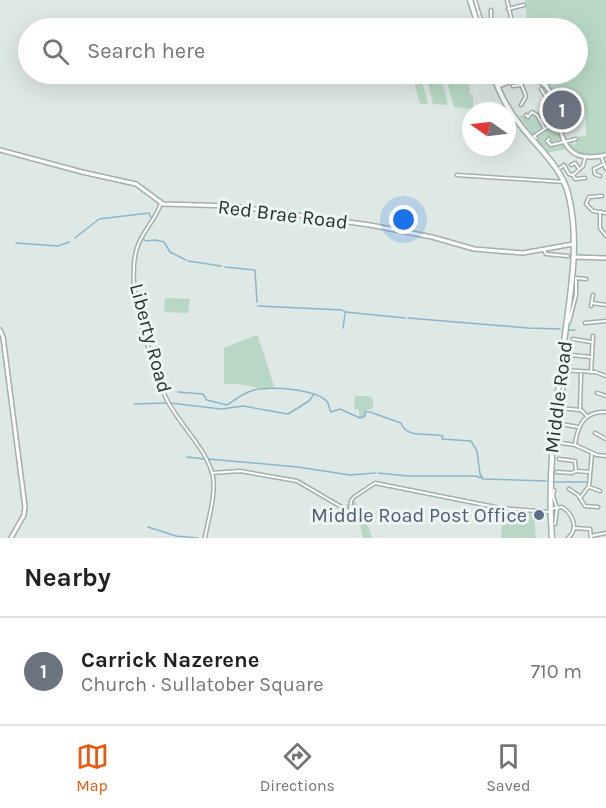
<!DOCTYPE html>
<meta charset="utf-8">
<style>
:root{--surface:#fff;--page:#f2f2f2;--text:#202124;--muted:#757577;--line:#e0e0e0;--accent:#ea580c}
body{margin:0;font-family:Karla,sans-serif;background:var(--page);color:var(--text)}
.compass{position:absolute;left:462px;top:102px;width:54px;height:54px;border-radius:50%;background:var(--surface);box-shadow:0 6px 24px #0002;rotate:284deg}
.you{position:absolute;left:404px;top:220px;width:21px;height:21px;margin:-15px;border:4px solid #fff;border-radius:50%;background:#1a73e8;box-shadow:0 0 0 9px #1a73e833}
.badge{display:grid;place-items:center;width:39px;height:39px;border-radius:50%;background:var(--accent);color:#fff;font-size:20px;font-weight:700}
.pin{position:absolute;translate:-50% -50%;border:3px solid #fff;box-shadow:0 2px 6px #0006}
.list{margin:0;padding:0;list-style:none}
h2{display:flex;justify-content:space-between;align-items:center;height:78px;margin:0;padding:0 24px;font-size:26px}
h2 small{font-size:20px;font-weight:400;color:var(--muted)}
.list li{display:grid;grid-template-columns:39px 1fr auto;gap:18px;align-items:center;box-sizing:border-box;height:108px;padding:0 24px;border-top:2px solid var(--line)}
.list b{display:block;font-size:22px;white-space:nowrap}
.list p{margin:0;font-size:20px;white-space:nowrap;color:var(--muted)}
.list em{font-size:20px;font-style:normal;color:var(--muted)}
.icon{flex:none;width:33px;height:33px;fill:none;stroke:currentColor;stroke-width:2;stroke-linecap:round;stroke-linejoin:round}
.map{position:relative;flex:none;width:606px;height:538px;overflow:hidden}
.search{position:absolute;background:var(--surface);box-shadow:0 6px 24px #0002;left:18px;right:18px;top:18px;height:66px;display:flex;align-items:center;gap:15px;box-sizing:border-box;padding:0 21px;border-radius:33px;color:var(--muted);font-size:22px}
.sheet{height:186px;background:var(--surface)}
nav{display:flex;justify-content:space-around;align-items:center;box-sizing:border-box;height:84px;border-top:2px solid var(--line);background:var(--surface);font-size:16px;color:var(--muted)}
nav a{display:grid;justify-items:center;gap:3px}
nav .on{color:var(--accent)}
.map>svg:first-child{display:block}
</style>
<div class="map">
<svg width="606" height="538" viewBox="0 0 606 538">
<rect width="100%" height="100%" fill="#dee8e5"/>
<!-- green -->
<g fill="#b8d8c5">
<path d="M525 0H606V154C591 157 573 159 567 141L572 140 574 145 576 143V137L586 136V113L573 108 564 97 555 99 548 86 551 74H578V28H514L515 24 527 23Z"/>
<polygon points="412,74 420,74 428,104 420,104"/>
<polygon points="493,74 546,74 536,80 528,78 498,86"/>
<polygon points="427,79 442,80 448,105 433,104"/>
<polygon points="446,79 469,81 470,94 473,94 473,109 454,107"/>
<polygon points="531,113 537,117 542,127 533,135 519,116 524,116 527,119"/>
<polygon points="558,127 561,140 551,143 549,138 545,140 550,146 562,142 566,149 546,153 537,142 538,141 536,136 547,129"/>
<polygon points="165,298 190,299 188,313 164,312"/>
<path d="M256 335 258 336 274 386C264 394 260 388 250 386 242 384 232 384 224 384V348Z"/>
<polygon points="355,396 370,396 373,400 373,408 365,411 364,418 359,418 359,410 354,409"/>
<path d="M353 501 356 502C357 517 370 523 372 538H363L359 521 351 517 350 514 345 511 346 505Z"/>
<polygon points="518,510 534,515 536,538 501,538 503,516 509,511"/>
</g>
<g fill="none" stroke-linecap="round" stroke-linejoin="round">
<!-- stream -->
<g stroke="#89b7ca" stroke-width="1.5">
<polyline points="75,238 99,219 149,213 151,218"/>
<polyline points="143,239 146,241 155,240 164,242 170,252 186,260"/>
<polyline points="16,243 58,246 69,242"/>
<polyline points="188,261 221,266"/>
<polyline points="225,267 255,270 257,302"/>
<polyline points="258,306 342,310 345,312"/>
<polyline points="345,312 405,318"/>
<polyline points="408,318 528,328 560,329"/>
<polyline points="343,328 345,314"/>
<polyline points="568,330 575,330"/>
<path d="M178 392 203 394 207 400 227 405C235 400 242 394 251 391 267 385 319 389 328 403 329 406 329 409 331 412L340 409 360 418 365 416V412H370L401 423C407 439 427 432 443 436L442 439 471 441 477 451 480 474 483 479 546 481"/>
<polyline points="170,403 221,409 243,406 288,414 309,401 314,394"/>
<polyline points="134,404 167,403"/>
<polyline points="187,457 204,459"/>
<polyline points="208,459 298,467 350,475 375,473"/>
<polyline points="378,473 408,476 476,476 481,478"/>
<polyline points="553,482 588,482"/>
<polyline points="148,527 176,536 198,538"/>
</g>
<defs>
<g id="minor">
<polyline points="475,0 481,20 509,22 511,17 507,0"/>
<polyline points="508,9 524,5"/>
<polyline points="491,21 491,10"/>
<polyline points="501,28 502,22"/>
<polyline points="519,79 526,96 521,105"/>
<polyline points="539,81 547,74 549,77 546,87"/>
<polyline points="513,86 521,85"/>
<polyline points="541,89 546,97 548,106"/>
<polyline points="551,112 545,112 543,106 554,104"/>
<polyline points="526,115 528,117 532,112 537,115 545,129"/>
<polyline points="557,117 564,116 570,124 576,124"/>
<polyline points="536,138 534,136 546,128 559,125"/>
<polyline points="549,139 547,141 551,145 576,139"/>
<polyline points="601,156 606,169"/>
<polyline points="585,158 583,166 573,175 575,179 585,178"/>
<polyline points="571,165 575,163 579,169"/>
<polyline points="560,168 564,165 569,174 573,175"/>
<polyline points="457,175 565,182"/>
<polyline points="600,176 595,174 594,169 604,164"/>
<polyline points="602,196 589,197 586,204 593,211 606,213"/>
<path d="M161 203C156 220 142 231 137 248 124 291 151 354 165 396 177 423 208 449 213 477 216 496 208 519 205 538"/>
<polyline points="600,212 600,228 606,236"/>
<polyline points="544,250 546,254 568,256"/>
<polyline points="592,303 606,305"/>
<polyline points="591,306 593,295"/>
<polyline points="569,322 576,295 576,278 586,279"/>
<polyline points="585,323 606,321"/>
<polyline points="573,339 591,342"/>
<polyline points="571,355 591,357"/>
<polyline points="562,370 595,372 606,376"/>
<polyline points="591,372 593,336"/>
<polyline points="581,374 580,409 587,416"/>
<polyline points="597,393 606,396"/>
<polyline points="563,394 563,381 569,372"/>
<polyline points="560,408 580,410"/>
<polyline points="561,424 578,427"/>
<polyline points="595,433 606,439"/>
<polyline points="555,442 575,445 597,455 606,456"/>
<path d="M575 444C578 425 584 411 606 412"/>
<polyline points="576,471 590,472"/>
<polyline points="557,472 572,473 576,471 575,461 559,459"/>
<polyline points="212,473 240,471 297,481 350,512 351,501 354,497 375,483 500,508 549,512"/>
<polyline points="589,487 600,491"/>
<polyline points="569,489 578,495 585,506 598,507"/>
<polyline points="554,490 553,496 557,508 555,524"/>
<polyline points="580,498 589,486 592,453"/>
<path d="M550 509 562 507C573 514 579 529 568 538"/>
<polyline points="574,528 590,529 591,538"/>
<polyline points="591,536 606,533"/>
</g>
<g id="tertiary">
<path d="M498 86C507 83 519 77 529 78 576 82 536 172 606 155"/>
<polyline points="0,150 82,172 136,184 163,204 233,206 370,225 432,237 474,249 523,253 573,244"/>
<polyline points="573,257 606,258"/>
<polyline points="0,330 3,337 25,507 24,515 11,538"/>
</g>
<g id="secondary">
<polyline points="470,0 479,28"/>
<path d="M493 74C499 93 508 110 521 126 538 148 563 168 569 197 580 244 570 295 564 342 556 408 547 472 552 538"/>
</g>
</defs>
<!-- minor casing -->
<use href="#minor" stroke="#a2afac" stroke-width="5"/>
<!-- tertiary casing -->
<use href="#tertiary" stroke="#a2afac" stroke-width="6"/>
<!-- secondary casing -->
<use href="#secondary" stroke="#9eb3ae" stroke-width="7"/>
<!-- minor -->
<use href="#minor" stroke="#fff" stroke-width="2"/>
<!-- tertiary -->
<use href="#tertiary" stroke="#fff" stroke-width="3"/>
<!-- secondary -->
<use href="#secondary" stroke="#fff" stroke-width="4"/>
</g>
<!-- markers -->
<circle fill="#5c6f8a" stroke="#eef5f2" stroke-width="2" cx="539" cy="515" r="6"/>
<g text-anchor="middle" stroke-width="6" stroke-linejoin="round" paint-order="stroke">
<!-- street labels -->
<g font-size="20" fill="#213633" stroke="#eef5f2">
<text transform="translate(283 214) rotate(7)" y="7">Red Brae Road</text>
<text transform="translate(151 338) rotate(75)" y="7">Liberty Road</text>
<text transform="translate(558 397) rotate(-83)" y="7">Middle Road</text>
</g>
<!-- service labels -->
<g font-size="20" fill="#4e5e75" stroke="#eef5f2" text-anchor="end">
<text x="527" y="522">Middle Road Post Office</text>
</g>
</g>
</svg>
<svg class="compass" viewBox="-18 -18 36 36"><path d="M0-13l5 13h-10z" fill="#e53935"/><path d="M0 13l5-13h-10z" fill="#757577"/></svg>
<div class="you"></div>
<div class="pin badge" style="left:562px;top:110px;background:#6b7280">1</div>
<div class="search"><svg class="icon" aria-label="search" viewBox="0 0 24 24"><circle cx="10" cy="10" r="6"/><path d="M15 15l6 6"/></svg>Search here</div>
</div>
<section class="sheet">
<h2>Nearby<small></small></h2>
<ul class="list">
<li><span class="badge" style="background:#6b7280">1</span><div><b>Carrick Nazerene</b><p>Church · Sullatober Square</p></div><em>710 m</em></li>
</ul>
</section>
<nav>
<a class="on"><svg class="icon" aria-label="map" viewBox="0 0 24 24"><path d="M3 6l6-2 6 2 6-2v14l-6 2-6-2-6 2zM9 4v14M15 6v14"/></svg>Map</a>
<a><svg class="icon" aria-label="directions" viewBox="0 0 24 24"><path d="M12 3l9 9-9 9-9-9zM9 14v-3h6M13 9l2 2-2 2"/></svg>Directions</a>
<a><svg class="icon" aria-label="saved" viewBox="0 0 24 24"><path d="M7 4h10v16l-5-4-5 4z"/></svg>Saved</a>
</nav>
